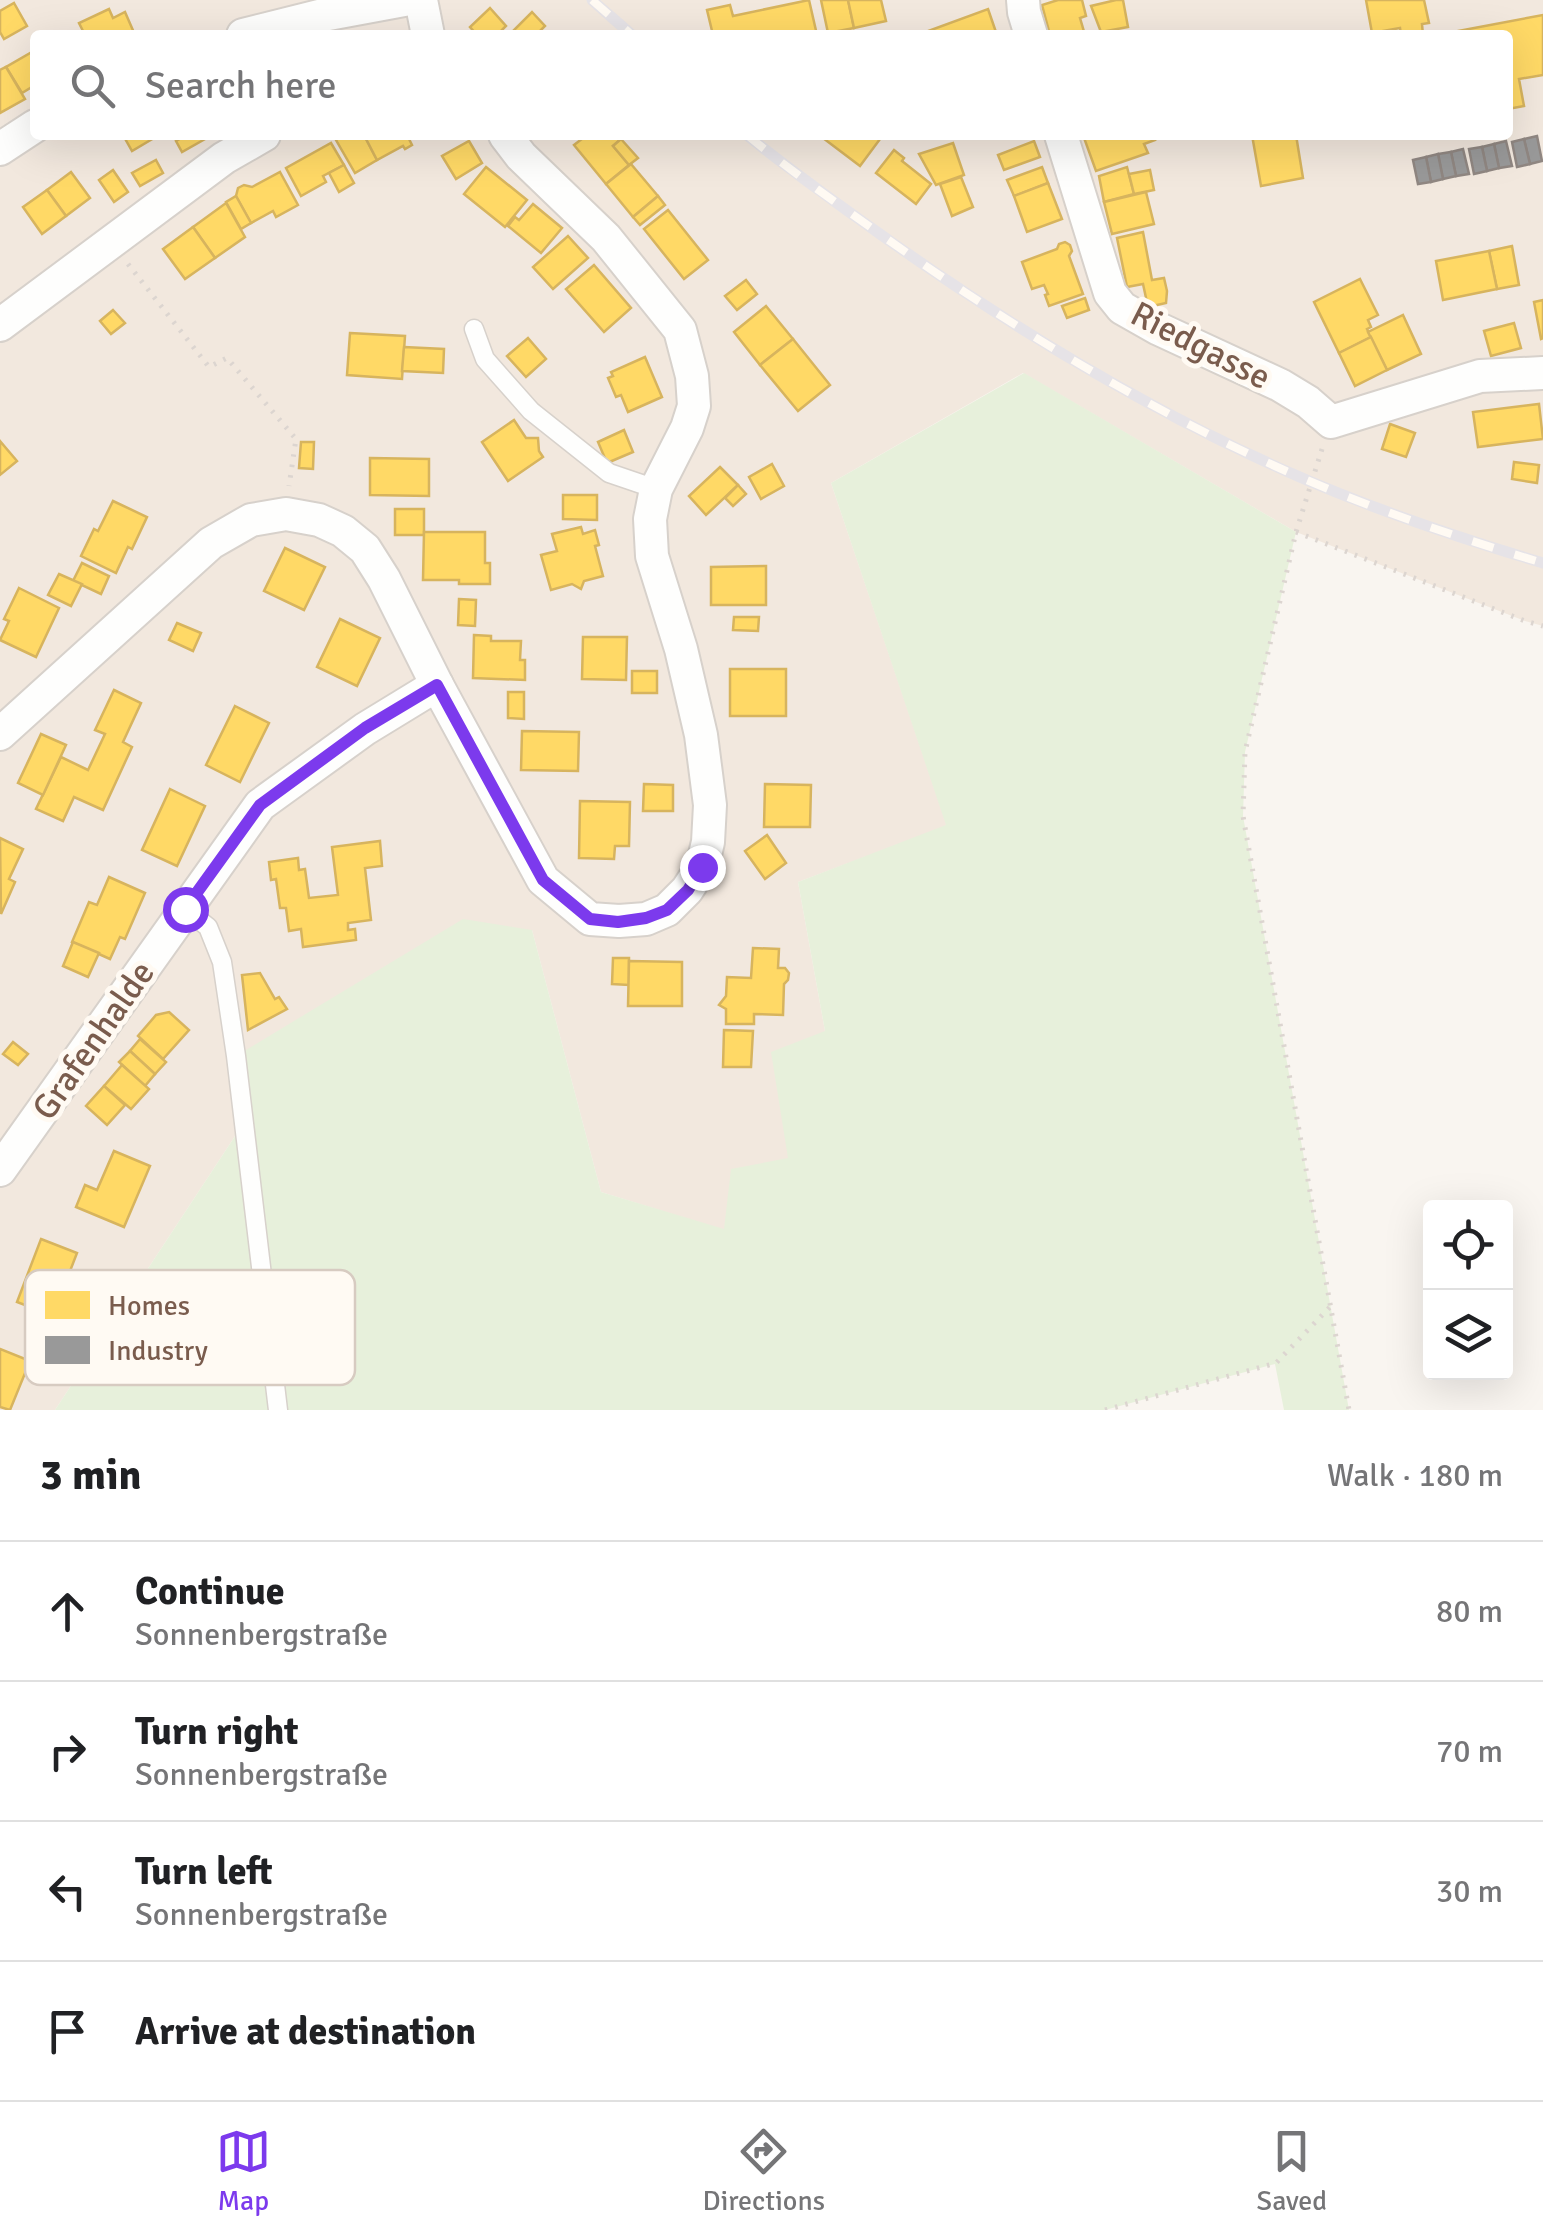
<!DOCTYPE html>
<meta charset="utf-8">
<style>
:root{--surface:#fff;--page:#f2f2f2;--text:#202124;--muted:#757577;--line:#e0e0e0;--accent:#7c3aed}
body{margin:0;font-family:Signika,sans-serif;background:var(--page);color:var(--text)}
.controls{position:absolute;right:30px;bottom:30px;display:grid;overflow:hidden;border-radius:10px;box-shadow:0 10px 40px #0002}
.controls button{width:90px;height:90px;display:grid;place-items:center;padding:0;border:0;border-bottom:2px solid var(--line);background:var(--surface);color:var(--text);font:50px sans-serif}
.stop{position:absolute;width:30px;height:30px;margin:-22px;border:8px solid #7c3aed;border-radius:50%;background:#fff}
.stop.end{background:#7c3aed;border-color:#fff;box-shadow:0 2px 10px #0008}
.list{margin:0;padding:0;list-style:none}
h2{display:flex;justify-content:space-between;align-items:center;height:130px;margin:0;padding:0 40px;font-size:42px}
h2 small{font-size:32px;font-weight:400;color:var(--muted)}
.list li{display:grid;grid-template-columns:65px 1fr auto;gap:30px;align-items:center;box-sizing:border-box;height:140px;padding:0 40px;border-top:2px solid var(--line)}
.list b{display:block;font-size:38px;white-space:nowrap}
.list p{margin:0;font-size:32px;white-space:nowrap;color:var(--muted)}
.list em{font-size:32px;font-style:normal;color:var(--muted)}
.icon{flex:none;width:55px;height:55px;fill:none;stroke:currentColor;stroke-width:2;stroke-linecap:round;stroke-linejoin:round}
.map{position:relative;flex:none;width:1543px;height:1410px;overflow:hidden}
.search{position:absolute;background:var(--surface);box-shadow:0 10px 40px #0002;left:30px;right:30px;top:30px;height:110px;display:flex;align-items:center;gap:25px;box-sizing:border-box;padding:0 35px;border-radius:10px;color:var(--muted);font-size:38px}
.sheet{height:690px;background:var(--surface)}
nav{display:flex;justify-content:space-around;align-items:center;box-sizing:border-box;height:140px;border-top:2px solid var(--line);background:var(--surface);font-size:28px;color:var(--muted)}
nav a{display:grid;justify-items:center;gap:5px}
nav .on{color:var(--accent)}
.map>svg:first-child{display:block}
</style>
<div class="map">
<svg width="1543" height="1410" viewBox="0 0 1543 1410">
<rect width="100%" height="100%" fill="#f9f5f0"/>
<!-- residential -->
<path fill="#f2e8de" fill-rule="evenodd" d="M0 0H1543V626L1525 621 1296 532 1023 373 831 483 947 826 798 882 825 1031 789 1158 724 1230 601 1192 532 930 243 1124 55 1410H0ZM35 35H1508V135H35Z"/>
<!-- green -->
<polygon fill="#e7f0db" points="1024,373 1296,532 1245,752 1243,816 1349,1410 1284,1410 1275,1364 1105,1410 55,1410 243,1124 236,1056 463,919 532,930 601,1192 724,1229 731,1169 788,1158 771,1052 825,1031 798,882 946,825 831,483"/>
<!-- homes -->
<g fill="#ffd966" stroke="#d7b45e" stroke-width="2.5">
<polygon points="809,0 817,35 713,35 707,10 730,5 733,16"/>
<polygon points="821,0 848,0 854,28 828,33"/>
<polygon points="848,0 881,0 886,21 854,28"/>
<polygon points="1058,0 1082,0 1086,16 1080,18 1085,35 1050,35 1042,5"/>
<polygon points="1116,0 1123,0 1128,27 1101,32 1091,6"/>
<polygon points="1366,0 1424,0 1429,23 1422,24 1423,35 1401,35 1400,28 1372,33"/>
<polygon points="14,3 27,26 4,39 0,32 0,11"/>
<polygon points="490,8 506,26 497,35 477,35 470,27"/>
<polygon points="109,9 113,18 125,12 135,35 85,35 79,23"/>
<polygon points="988,9 997,35 921,35 920,34"/>
<polygon points="532,12 545,26 536,35 509,35"/>
<polygon points="1543,15 1543,75 1519,79 1524,106 1508,109 1508,35 1437,35"/>
<polygon points="32,52 35,57 35,85 22,93 6,67"/>
<polygon points="6,67 25,99 0,113 0,70"/>
<polygon points="123,135 159,135 132,151"/>
<polygon points="187,135 203,135 205,139 182,152 176,141"/>
<polygon points="345,135 364,135 377,160 355,173 336,140"/>
<polygon points="364,135 407,135 412,145 405,149 403,146 377,160"/>
<polygon points="587,135 618,135 621,139 613,146 629,165 606,184 574,145"/>
<polygon points="819,135 883,135 860,166"/>
<polygon points="1083,135 1153,135 1155,140 1144,144 1148,153 1096,171"/>
<polygon points="1252,135 1296,135 1303,178 1261,186"/>
<polygon points="621,139 638,158 629,165 613,146"/>
<polygon points="469,141 482,163 456,179 442,156"/>
<polygon points="1034,141 1040,157 1004,170 998,155"/>
<polygon points="331,143 344,165 323,176 326,182 301,196 286,168"/>
<polygon points="953,143 964,175 936,185 919,154"/>
<polygon points="894,150 904,158 902,161 931,184 916,204 876,173"/>
<polygon points="156,160 163,173 140,186 132,173"/>
<polygon points="631,164 658,196 633,217 606,184"/>
<polygon points="344,165 354,183 339,192 329,173"/>
<polygon points="486,167 527,200 505,227 464,194"/>
<polygon points="1042,167 1048,183 1014,196 1007,180"/>
<polygon points="1127,167 1134,194 1104,202 1099,176"/>
<polygon points="113,170 128,192 114,202 99,180"/>
<polygon points="1150,170 1154,190 1134,194 1129,174"/>
<polygon points="71,172 90,198 66,216 47,190"/>
<polygon points="280,172 298,205 276,217 273,211 251,223 236,196 238,188 244,185 252,187"/>
<polygon points="961,177 973,207 952,216 940,184"/>
<polygon points="1048,183 1062,219 1027,232 1014,196"/>
<polygon points="47,190 66,216 42,234 23,207"/>
<polygon points="1146,192 1154,224 1112,234 1104,202"/>
<polygon points="236,196 251,223 241,229 226,202"/>
<polygon points="658,196 665,205 640,225 633,217"/>
<polygon points="226,203 245,237 215,258 193,227"/>
<polygon points="533,204 562,228 541,253 508,226 515,217 519,220"/>
<polygon points="668,210 708,260 684,279 644,229"/>
<polygon points="193,227 215,258 185,279 163,249"/>
<polygon points="1143,232 1152,280 1164,278 1167,291 1166,303 1148,307 1143,284 1127,287 1117,238"/>
<polygon points="568,236 588,258 553,289 533,267"/>
<polygon points="1065,242 1070,245 1072,251 1069,256 1083,294 1049,306 1045,295 1048,294 1044,285 1032,289 1022,262 1057,249 1059,244"/>
<polygon points="1512,246 1519,285 1497,289 1489,251"/>
<polygon points="1489,251 1497,289 1443,300 1436,261"/>
<polygon points="594,265 631,308 604,332 566,289"/>
<polygon points="1360,279 1378,315 1368,320 1371,327 1367,329 1371,337 1339,353 1314,302"/>
<polygon points="746,280 757,294 737,310 725,296"/>
<polygon points="1085,298 1089,310 1067,318 1062,306"/>
<polygon points="1543,300 1543,338 1541,339 1534,302"/>
<polygon points="766,306 793,339 760,365 734,332"/>
<polygon points="113,310 125,323 111,334 100,321"/>
<polygon points="1403,315 1421,354 1387,370 1368,332"/>
<polygon points="1514,323 1521,348 1491,356 1484,331"/>
<polygon points="350,333 405,336 402,379 347,375"/>
<polygon points="1371,337 1387,370 1355,386 1339,353"/>
<polygon points="528,338 546,359 526,377 507,356"/>
<polygon points="793,339 830,385 798,411 760,365"/>
<polygon points="404,347 444,349 443,373 402,371"/>
<polygon points="645,357 662,397 628,412 621,395 616,397 608,378 613,376 611,372"/>
<polygon points="1539,404 1543,439 1478,447 1473,412"/>
<polygon points="514,420 526,438 538,438 539,451 543,457 508,481 482,442"/>
<polygon points="1390,424 1415,433 1406,457 1382,449"/>
<polygon points="624,430 633,452 607,463 598,442"/>
<polygon points="0,441 17,461 0,475"/>
<polygon points="301,442 314,442 313,469 299,468"/>
<polygon points="370,458 429,459 429,496 370,495"/>
<polygon points="1514,462 1539,465 1537,483 1512,479"/>
<polygon points="772,464 784,486 761,499 749,477"/>
<polygon points="720,467 738,485 706,515 689,496"/>
<polygon points="738,485 746,494 733,506 725,498"/>
<polygon points="563,495 597,495 597,520 563,519"/>
<polygon points="113,501 147,517 132,549 128,547 116,573 81,556 94,529 98,531"/>
<rect x="395" y="509" width="29" height="26"/>
<polygon points="581,527 583,534 595,530 599,545 595,546 603,576 584,581 581,589 572,584 551,590 541,555 557,551 552,534"/>
<polygon points="424,532 485,532 485,563 490,563 490,584 459,584 459,580 423,580"/>
<polygon points="285,548 325,567 304,610 264,591"/>
<polygon points="82,563 109,576 101,594 73,581"/>
<polygon points="766,566 766,605 711,605 711,567"/>
<polygon points="59,574 82,584 71,606 48,595"/>
<polygon points="19,588 59,608 36,657 0,640 9,621 4,619"/>
<polygon points="459,599 476,600 475,626 458,625"/>
<polygon points="734,617 759,617 758,631 733,630"/>
<polygon points="340,619 380,638 357,686 317,667"/>
<polygon points="177,623 201,633 193,651 169,640"/>
<polygon points="474,635 491,636 491,641 521,641 520,660 525,660 525,680 473,678"/>
<polygon points="583,637 627,637 626,680 582,679"/>
<rect x="730" y="669" width="56" height="47"/>
<rect x="632" y="671" width="25" height="22"/>
<polygon points="114,690 141,703 123,742 132,747 103,810 74,797 63,821 36,809 61,757 88,770 105,734 95,730"/>
<polygon points="508,692 524,692 524,719 508,718"/>
<polygon points="235,706 269,723 240,782 206,765"/>
<polygon points="522,731 579,732 578,771 521,770"/>
<polygon points="41,734 66,745 43,795 18,783"/>
<polygon points="644,784 673,785 673,811 643,811"/>
<polygon points="765,784 811,785 810,827 764,827"/>
<polygon points="170,789 205,806 177,866 142,850"/>
<polygon points="580,801 630,802 629,846 615,846 614,859 579,858"/>
<polygon points="767,835 786,863 765,879 745,851"/>
<polygon points="0,838 23,849 9,879 15,882 1,914"/>
<polygon points="380,841 382,866 365,868 371,920 348,923 348,930 355,929 356,940 303,947 301,929 289,931 286,908 280,908 276,879 271,880 269,862 298,858 299,870 305,869 309,898 338,895 332,847"/>
<polygon points="109,877 145,893 125,939 120,937 110,959 72,942 89,902 97,905"/>
<polygon points="73,942 99,953 88,977 63,966"/>
<polygon points="753,948 779,949 778,968 785,968 789,973 788,980 784,984 783,1015 754,1014 754,1024 726,1024 726,1009 719,1005 726,996 727,977 751,978"/>
<polygon points="613,958 629,958 629,985 612,984"/>
<polygon points="629,961 682,962 682,1006 628,1006"/>
<polygon points="260,973 275,999 279,997 287,1009 248,1030 242,975"/>
<polygon points="169,1012 189,1030 163,1059 138,1036 156,1015"/>
<polygon points="724,1030 753,1031 751,1067 723,1067"/>
<polygon points="140,1039 166,1062 155,1074 130,1051"/>
<polygon points="13,1042 28,1054 18,1065 3,1054"/>
<polygon points="130,1051 155,1074 145,1086 119,1062"/>
<polygon points="122,1065 149,1089 131,1109 104,1086"/>
<polygon points="104,1086 125,1105 107,1125 86,1106"/>
<polygon points="114,1151 150,1166 124,1227 76,1207 85,1185 97,1190"/>
<polygon points="41,1239 77,1253 60,1297 71,1301 64,1320 17,1302"/>
<polygon points="0,1349 30,1361 10,1410 0,1407"/>
</g>
<!-- industry -->
<g fill="#999" stroke="#908782" stroke-width="2.5">
<polygon points="1537,136 1542,161 1530,164 1524,139"/>
<polygon points="1524,139 1530,164 1517,167 1512,142"/>
<polygon points="1506,141 1512,166 1499,168 1494,144"/>
<polygon points="1494,144 1499,168 1487,171 1482,147"/>
<polygon points="1482,147 1487,171 1474,174 1469,149"/>
<polygon points="1463,149 1469,174 1456,176 1451,152"/>
<polygon points="1451,152 1456,176 1443,179 1438,154"/>
<polygon points="1438,154 1443,179 1431,182 1426,157"/>
<polygon points="1426,157 1431,182 1418,184 1413,160"/>
</g>
<g fill="none" stroke-linecap="round" stroke-linejoin="round">
<defs>
<g id="lane">
<polyline points="474,329 485,359 531,411 609,473 656,489"/>
<polyline points="185,909 208,927 222,962 236,1056 278,1410"/>
</g>
<g id="street">
<polyline points="421,0 428,35"/>
<polyline points="1023,0 1024,12 1031,35"/>
<polyline points="243,35 323,15 404,0"/>
<polyline points="1061,135 1110,293 1122,308 1159,329 1280,385 1308,402 1331,422 1480,376 1543,373"/>
<polyline points="0,149 35,126"/>
<polyline points="0,325 224,158 264,135"/>
<polyline points="0,734 211,543 251,520 286,514 319,520 343,531 365,549 384,579 437,685"/>
<polyline points="0,1170 260,805 365,729 437,685 543,880 590,919 619,921 646,919 667,910 687,890 702,867 708,842 710,805 701,735 681,649 652,556 650,519 656,489 687,428 694,406 692,376 680,330 606,238 521,156 505,135"/>
</g>
</defs>
<!-- lane casing -->
<use href="#lane" stroke="#d7d1cb" stroke-width="21"/>
<!-- street casing -->
<use href="#street" stroke="#d7d1cb" stroke-width="36"/>
<!-- path -->
<g stroke="#dcd5d0" stroke-width="5" stroke-dasharray="2.5 8" stroke-linecap="butt">
<polyline points="128,264 209,367 227,358 296,439 289,486"/>
<polyline points="1322,449 1296,532 1245,752 1243,816 1349,1410"/>
<polyline points="1296,532 1525,621 1543,626"/>
<polyline points="1105,1410 1276,1363 1331,1306"/>
</g>
<!-- lane -->
<use href="#lane" stroke="#fefefd" stroke-width="18"/>
<!-- street -->
<use href="#street" stroke="#fefefd" stroke-width="32"/>
<defs>
<g id="rail">
<polyline points="592,0 632,35"/>
<path d="M747 135C792 172 839 205 887 239 1013 328 1145 408 1286 471 1369 508 1456 537 1543 563"/>
</g>
</defs>
<!-- rail casing -->
<use href="#rail" stroke="#e6e3e7" stroke-width="11"/>
<!-- rail -->
<use href="#rail" stroke="#fffaf3" stroke-width="8" stroke-dasharray="22" stroke-linecap="butt"/>
</g>
<g fill="none" stroke-linecap="round" stroke-linejoin="round">
<!-- route -->
<polyline stroke="#7c3aed" stroke-width="12" points="185,909 260,805 365,728 437,685 543,880 590,919 618,922 646,918 667,910 688,890 702,867"/>
</g>
<g text-anchor="middle" stroke-width="10" stroke-linejoin="round" paint-order="stroke">
<!-- street labels -->
<g font-size="35" fill="#7a5c4d" stroke="#fffaf3">
<text transform="translate(1201 345) rotate(27)" y="12">Riedgasse</text>
<text transform="translate(93 1040) rotate(-55)" y="12">Grafenhalde</text>
</g>
</g>
<!-- legend -->
<rect x="25" y="1270" width="330" height="115" rx="15" fill="#fffaf3" stroke="#d7cbc1" stroke-width="2.5"/>
<rect x="45" y="1291" width="45" height="28" fill="#ffd966"/>
<rect x="45" y="1336" width="45" height="28" fill="#999"/>
<g font-size="28" fill="#7a5c4d">
<text x="108" y="1315">Homes</text>
<text x="108" y="1360">Industry</text>
</g>
</svg>
<div class="controls">
<button><svg class="icon" aria-label="locate" viewBox="0 0 24 24"><circle cx="12" cy="12" r="6"/><path d="M12 2v4M12 18v4M2 12h4M18 12h4"/></svg></button>
<button><svg class="icon" aria-label="layers" viewBox="0 0 24 24"><path d="M12 4l9 5-9 5-9-5zM3 14l9 5 9-5"/></svg></button>
</div>
<div class="stop" style="left:185px;top:909px"></div>
<div class="stop end" style="left:702px;top:867px"></div>
<div class="search"><svg class="icon" aria-label="search" viewBox="0 0 24 24"><circle cx="10" cy="10" r="6"/><path d="M15 15l6 6"/></svg>Search here</div>
</div>
<section class="sheet">
<h2>3 min<small>Walk · 180 m</small></h2>
<ul class="list">
<li><svg class="icon" aria-label="ahead" viewBox="0 0 24 24"><path d="M12 20V5M6 11l6-6 6 6"/></svg><div><b>Continue</b><p>Sonnenbergstraße</p></div><em>80 m</em></li>
<li><svg class="icon" aria-label="right" viewBox="0 0 24 24"><path d="M7 20v-9h11M14 6l5 5-5 5"/></svg><div><b>Turn right</b><p>Sonnenbergstraße</p></div><em>70 m</em></li>
<li><svg class="icon" aria-label="left" viewBox="0 0 24 24"><path d="M17 20v-9H6M10 6l-5 5 5 5"/></svg><div><b>Turn left</b><p>Sonnenbergstraße</p></div><em>30 m</em></li>
<li><svg class="icon" aria-label="arrive" viewBox="0 0 24 24"><path d="M6 21V4h12l-3 4 3 4H6"/></svg><div><b>Arrive at destination</b></div></li>
</ul>
</section>
<nav>
<a class="on"><svg class="icon" aria-label="map" viewBox="0 0 24 24"><path d="M3 6l6-2 6 2 6-2v14l-6 2-6-2-6 2zM9 4v14M15 6v14"/></svg>Map</a>
<a><svg class="icon" aria-label="directions" viewBox="0 0 24 24"><path d="M12 3l9 9-9 9-9-9zM9 14v-3h6M13 9l2 2-2 2"/></svg>Directions</a>
<a><svg class="icon" aria-label="saved" viewBox="0 0 24 24"><path d="M7 4h10v16l-5-4-5 4z"/></svg>Saved</a>
</nav>
